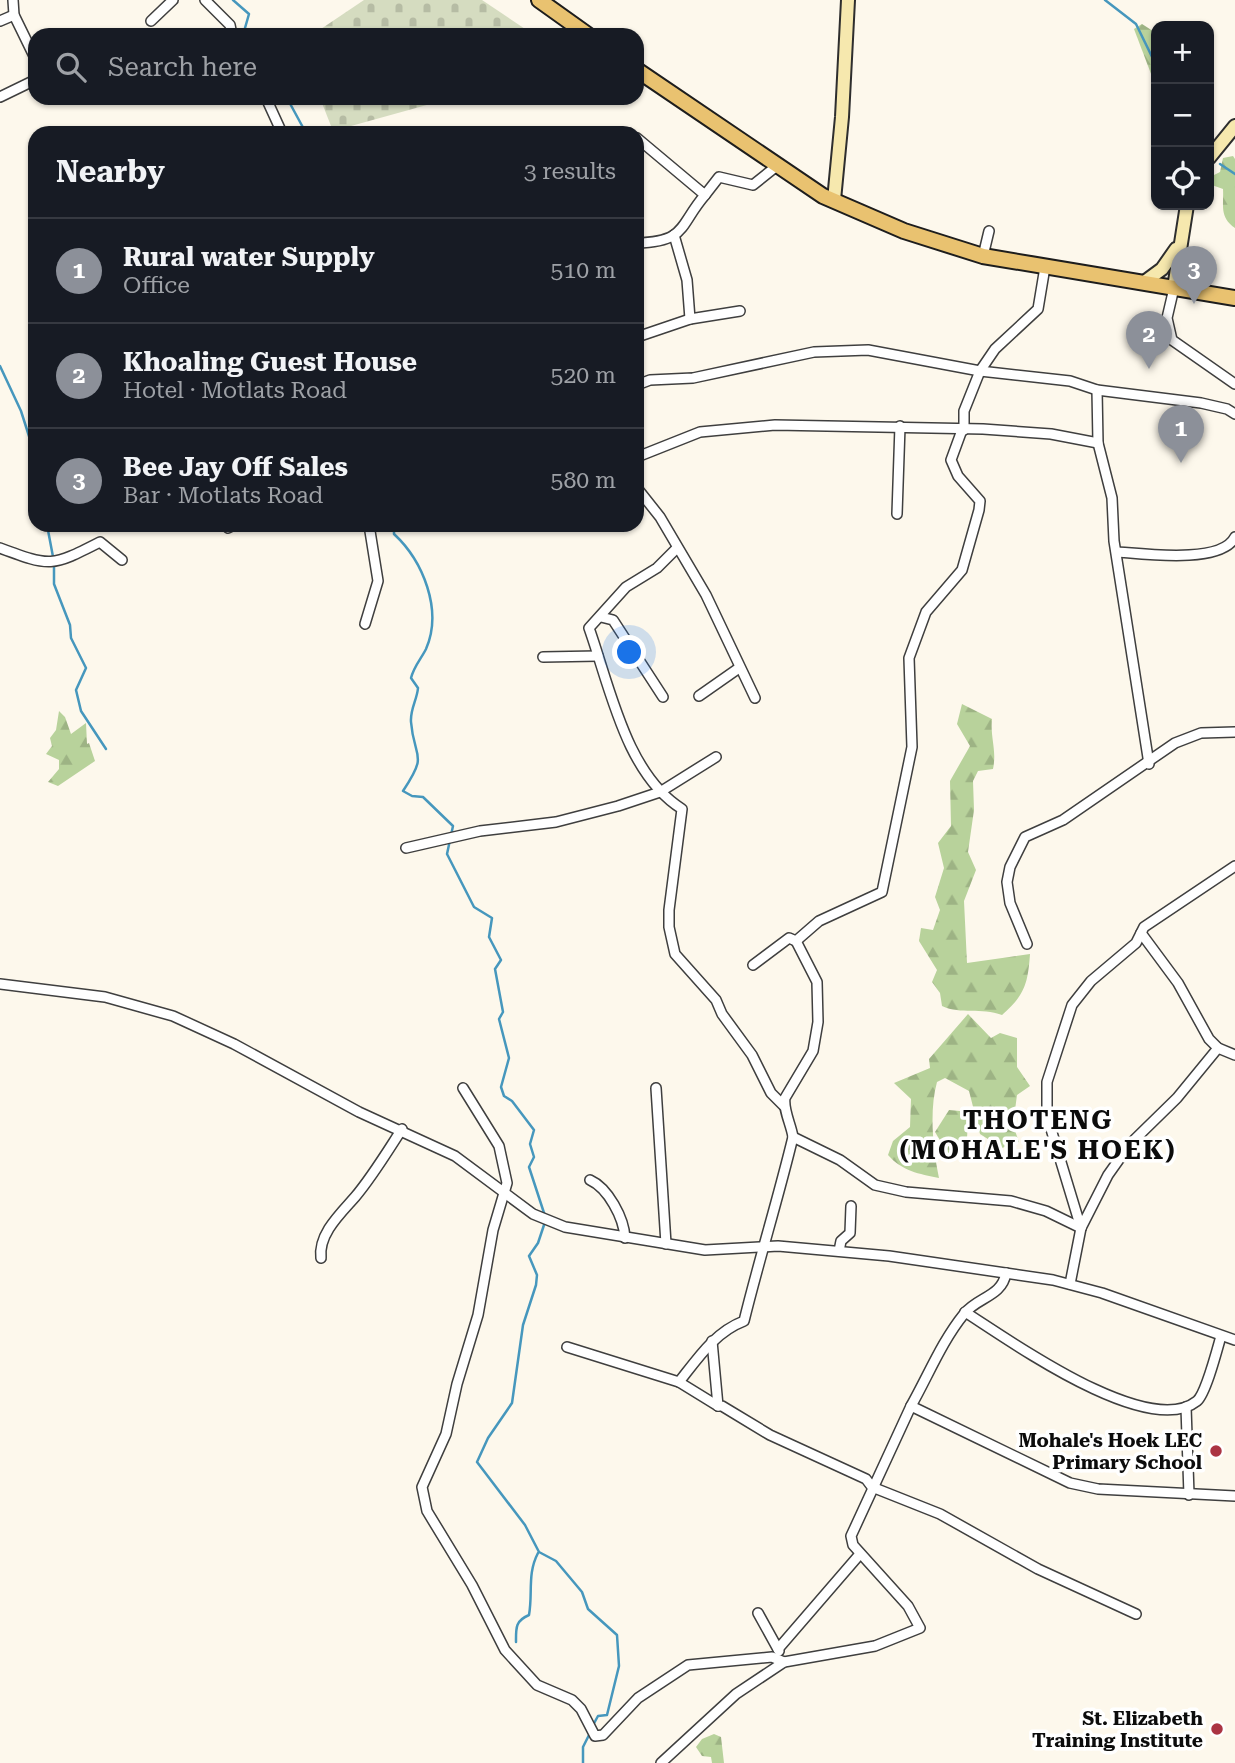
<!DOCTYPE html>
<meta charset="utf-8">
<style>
:root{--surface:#171b24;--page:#242831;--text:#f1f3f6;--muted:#9ea1a6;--line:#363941;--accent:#8c9099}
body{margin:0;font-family:"Roboto Serif",serif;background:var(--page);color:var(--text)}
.controls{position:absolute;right:21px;top:21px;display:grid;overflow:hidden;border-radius:14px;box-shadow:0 2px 5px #0004}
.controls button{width:63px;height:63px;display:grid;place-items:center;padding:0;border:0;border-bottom:2px solid var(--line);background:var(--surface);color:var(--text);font:35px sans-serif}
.you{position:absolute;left:630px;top:653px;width:24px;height:24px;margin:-18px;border:5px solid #fff;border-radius:50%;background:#1a73e8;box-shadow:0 0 0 10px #1a73e833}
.badge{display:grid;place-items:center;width:46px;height:46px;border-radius:50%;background:var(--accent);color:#fff;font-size:23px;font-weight:700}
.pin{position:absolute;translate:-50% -58px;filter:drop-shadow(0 2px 4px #0008)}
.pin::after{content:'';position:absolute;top:37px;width:24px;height:21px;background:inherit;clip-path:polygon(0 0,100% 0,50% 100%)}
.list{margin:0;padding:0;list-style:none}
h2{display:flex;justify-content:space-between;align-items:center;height:91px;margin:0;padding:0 28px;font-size:30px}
h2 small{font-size:23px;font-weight:400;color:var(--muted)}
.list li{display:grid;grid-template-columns:46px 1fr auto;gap:21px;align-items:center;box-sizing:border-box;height:105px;padding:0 28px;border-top:2px solid var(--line)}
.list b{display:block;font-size:26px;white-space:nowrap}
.list p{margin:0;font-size:23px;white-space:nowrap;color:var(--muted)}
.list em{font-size:23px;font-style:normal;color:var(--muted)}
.icon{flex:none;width:38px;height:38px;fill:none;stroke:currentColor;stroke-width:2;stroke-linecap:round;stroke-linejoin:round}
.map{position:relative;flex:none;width:1235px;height:1763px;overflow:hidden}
.search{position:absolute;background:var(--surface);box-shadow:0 2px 5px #0004;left:28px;top:28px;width:616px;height:77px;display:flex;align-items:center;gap:18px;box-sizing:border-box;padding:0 24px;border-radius:21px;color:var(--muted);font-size:26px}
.panel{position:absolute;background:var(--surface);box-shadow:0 2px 5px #0004;left:28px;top:126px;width:616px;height:406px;border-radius:21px}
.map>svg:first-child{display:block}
</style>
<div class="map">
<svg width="1235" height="1763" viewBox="0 0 1235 1763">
<defs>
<pattern id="forest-firs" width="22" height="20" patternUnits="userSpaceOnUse" patternTransform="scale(1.75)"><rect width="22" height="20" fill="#b8d29b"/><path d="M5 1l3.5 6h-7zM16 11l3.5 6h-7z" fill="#9db384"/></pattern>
<pattern id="cemetery-stones" width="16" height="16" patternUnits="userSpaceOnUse" patternTransform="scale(1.75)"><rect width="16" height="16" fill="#d5dcc0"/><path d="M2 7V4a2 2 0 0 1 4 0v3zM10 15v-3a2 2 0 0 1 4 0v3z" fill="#b6bca4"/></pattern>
</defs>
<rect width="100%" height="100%" fill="#fdf8ec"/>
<!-- forest -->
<g fill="url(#forest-firs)">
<polygon points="1142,24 1156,33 1156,87 1134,29"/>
<path d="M1233 156 1235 159V228C1219 217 1224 205 1223 189L1209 184 1210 177 1220 172 1223 158Z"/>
<path d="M962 704 992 719C990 738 997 750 993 769L978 771 973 781 974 810 968 852 976 870 964 901 967 963 1030 954C1028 983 1025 995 1002 1015 981 1007 961 1015 942 1006L940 993 932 982 937 970 919 941 921 928 933 930 940 910 935 897 944 868 938 843 951 826 950 781 970 746 957 724Z"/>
<polygon points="59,711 65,717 71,734 86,723 87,744 89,743 95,761 58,786 48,782 59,769 59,760 46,754 52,746 50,738 56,730"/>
<path d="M968 1014 991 1038 1000 1033 1017 1038V1067L1030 1086 1017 1095 1013 1125 1019 1142 1002 1148 980 1134 969 1091 945 1078 937 1082C929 1111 933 1149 939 1178 919 1174 902 1171 888 1155L893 1141 910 1127 911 1099 894 1083 930 1068 929 1059Z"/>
<polygon points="949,1110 960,1111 968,1120 967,1138 959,1158 950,1157 935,1132"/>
<polygon points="714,1734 721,1737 724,1763 712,1763 711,1757 702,1756 696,1747 702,1739"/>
</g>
<!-- cemetery -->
<g fill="url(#cemetery-stones)">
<polygon points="364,0 482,0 534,35 312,35"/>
<polygon points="320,98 452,98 333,131"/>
</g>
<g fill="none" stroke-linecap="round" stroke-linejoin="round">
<!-- stream -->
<g stroke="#4697bd" stroke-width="2.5">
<polyline points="233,0 249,14 245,28 248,35"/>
<polyline points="1105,0 1136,24 1156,65"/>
<polyline points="287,98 306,133"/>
<polyline points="1220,164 1235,174"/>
<polyline points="0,366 21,411 35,455"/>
<polyline points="47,525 54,562 54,584 70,625 71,638 86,668 76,690 81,711 106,749"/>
<path d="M394 525V534C423 561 443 610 426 649 421 659 414 666 411 678L418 688C417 700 410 709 411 722 414 760 429 752 403 791L412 796 423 797 453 826 447 854 474 907 492 918 489 937 501 960 495 969 503 1012 499 1019 509 1058 501 1087 504 1096 512 1101 534 1130 530 1144 534 1157 529 1167 545 1216"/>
<polyline points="545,1222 538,1243 529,1256 537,1275 536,1285 523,1325 512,1403 488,1438 477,1462 525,1525 539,1552 556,1561 582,1592 588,1609 617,1635 619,1666 607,1715 598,1716 592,1727"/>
<path d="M516 1642C516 1628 515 1621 529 1615 533 1593 527 1574 538 1553"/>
<polyline points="583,1763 583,1747 590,1733"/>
</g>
<defs>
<g id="street">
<polyline points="13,0 14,15 35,58"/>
<polyline points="205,0 230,25 232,35"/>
<polyline points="0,21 14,15"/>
<polyline points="151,21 173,0"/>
<polyline points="0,97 35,80"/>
<polyline points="266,98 282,133"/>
<polyline points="615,133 629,133"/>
<polyline points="637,138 705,195 719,177 753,185 778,165"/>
<polyline points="674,235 687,280 690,319"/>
<path d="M637 243C687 242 679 225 705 195"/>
<polyline points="983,256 989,231"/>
<polyline points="1174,288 1167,318 1172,340 1235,384"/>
<polyline points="637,337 690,319 740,311"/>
<polyline points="637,385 650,380 693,378 814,352 868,350 980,371 1070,381 1097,390 1201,403 1227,409 1235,414"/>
<polyline points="1097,390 1098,443 1112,498 1114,541 1149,764"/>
<polyline points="964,430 964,411 980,371 995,349 1038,309 1045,267"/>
<polyline points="637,457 700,432 775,425 983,429 1051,434 1098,443"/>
<polyline points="637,488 660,517 706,595 755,698"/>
<polyline points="897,514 900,426"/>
<polyline points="228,528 234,525"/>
<path d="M0 548C51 567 51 567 100 542L122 560"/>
<path d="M677 548 657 568 626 587 589 628C610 687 626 774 682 809L669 910V927L675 954 716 1000 722 1014 752 1055 771 1093 784 1106"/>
<path d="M1118 552C1145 554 1222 564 1235 537"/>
<polyline points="601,617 613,620 663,697"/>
<polyline points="365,624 378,581 369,525"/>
<polyline points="543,657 598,656"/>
<polyline points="699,696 739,668"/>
<polyline points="406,848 480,831 556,822 618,806 660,792 716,757"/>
<polyline points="1141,933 1178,983 1209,1039 1218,1048 1235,1055"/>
<polyline points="1027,944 1010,903 1007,882 1010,867 1025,837 1063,820 1175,743 1201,733 1235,732"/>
<polyline points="753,965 789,938 796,941 819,921 882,892 912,747 909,658 926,612 962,570 979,510 980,501 958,476 951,460 962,430"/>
<polyline points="0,984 105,997 173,1016 234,1044 359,1112 455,1156 533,1214 565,1227 705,1250 778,1246 889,1256 1053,1280 1102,1293 1235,1340"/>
<polyline points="463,1088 499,1146 507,1183 493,1230 478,1315 457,1384 446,1434 422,1487 427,1511 472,1585 505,1650 537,1685 572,1700 581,1709 595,1736 603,1735 638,1698 688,1665 772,1657 784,1662"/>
<polyline points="656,1088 666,1244"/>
<polyline points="793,1137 840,1160 875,1185 906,1192 1011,1201 1046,1211 1081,1228"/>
<path d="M590 1180C608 1188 624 1218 625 1238"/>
<polyline points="1081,1228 1047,1116 1047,1082 1072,1005 1091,981 1136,943 1144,927 1235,866"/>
<polyline points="839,1251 841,1241 850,1233 851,1206"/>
<path d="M321 1258C318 1234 341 1213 355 1197 372 1177 387 1152 402 1129"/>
<polyline points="1070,1284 1081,1228 1108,1175 1130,1144 1177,1098 1218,1048"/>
<path d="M965 1312C1009 1340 1148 1440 1197 1401 1206 1393 1217 1350 1221 1336"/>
<polyline points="712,1341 718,1406 722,1406 770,1435 866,1479 872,1487 940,1514 1038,1569 1136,1614"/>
<polyline points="567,1347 679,1382 718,1406"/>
<path d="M679 1382C698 1358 715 1332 744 1321 759 1260 778 1199 793 1137 791 1124 783 1110 785 1098L813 1051 818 1022 817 982 796 941"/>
<path d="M911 1406C928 1376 942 1341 964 1314 977 1297 1002 1297 1006 1273"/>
<polyline points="1186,1407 1189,1495"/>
<polyline points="758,1613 779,1651"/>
<polyline points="778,1649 860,1554"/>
<polyline points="661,1763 736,1694 784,1662 875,1646 920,1628 908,1606 853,1545 851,1536 911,1406 1070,1483 1098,1489 1235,1496"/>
</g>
<g id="secondary">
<polyline points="1209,158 1235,126"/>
<polyline points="834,200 842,117 848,0"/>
<polyline points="1180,254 1195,284 1207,293"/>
<polyline points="1143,283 1162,269 1176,249"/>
<polyline points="1174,288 1187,205"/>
</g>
<g id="primary">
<polyline points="539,0 588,35"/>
<polyline points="637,70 823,196 904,231 983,256 1235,298"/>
</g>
</defs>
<!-- street casing -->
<use href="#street" stroke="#3f3f3f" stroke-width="12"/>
<!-- secondary casing -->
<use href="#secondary" stroke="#2e2e2e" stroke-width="16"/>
<!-- primary casing -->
<use href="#primary" stroke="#1d1d1d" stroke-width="18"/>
<!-- street -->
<use href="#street" stroke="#fff" stroke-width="9"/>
<!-- secondary -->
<use href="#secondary" stroke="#f6e8ae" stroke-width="12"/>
<!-- primary -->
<use href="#primary" stroke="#e9c270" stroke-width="14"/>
</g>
<!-- markers -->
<g fill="#ab3443" stroke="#fff" stroke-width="2.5">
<circle cx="1216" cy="1451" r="7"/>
<circle cx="1217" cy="1729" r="7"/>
</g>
<g text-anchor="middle" stroke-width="7" stroke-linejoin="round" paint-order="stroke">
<!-- poi labels -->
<g font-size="19" font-weight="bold" fill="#0c0c0c" stroke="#fff" text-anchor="end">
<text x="1202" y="1447">Mohale's Hoek LEC<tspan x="1202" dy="22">Primary School</tspan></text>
<text x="1203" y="1725">St. Elizabeth<tspan x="1203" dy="22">Training Institute</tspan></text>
</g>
<!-- district labels -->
<g font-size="26" font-weight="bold" letter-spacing="2" fill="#0c0c0c" stroke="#fff">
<text x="1038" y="1129">THOTENG<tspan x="1038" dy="30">(MOHALE'S HOEK)</tspan></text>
</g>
</g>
</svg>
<div class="controls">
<button>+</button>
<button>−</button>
<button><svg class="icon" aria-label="locate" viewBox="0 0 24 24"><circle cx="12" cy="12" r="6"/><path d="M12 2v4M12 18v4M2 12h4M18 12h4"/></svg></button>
</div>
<div class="you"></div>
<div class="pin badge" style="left:1181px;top:463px">1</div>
<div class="pin badge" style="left:1149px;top:369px">2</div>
<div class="pin badge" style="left:1194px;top:304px">3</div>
<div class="search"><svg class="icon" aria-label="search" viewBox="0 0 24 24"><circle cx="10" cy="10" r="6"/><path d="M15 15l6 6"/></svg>Search here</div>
<section class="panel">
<h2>Nearby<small>3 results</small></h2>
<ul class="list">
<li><span class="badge">1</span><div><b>Rural water Supply</b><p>Office</p></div><em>510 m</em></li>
<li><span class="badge">2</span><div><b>Khoaling Guest House</b><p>Hotel · Motlats Road</p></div><em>520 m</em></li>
<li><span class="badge">3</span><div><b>Bee Jay Off Sales</b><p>Bar · Motlats Road</p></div><em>580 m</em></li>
</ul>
</section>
</div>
